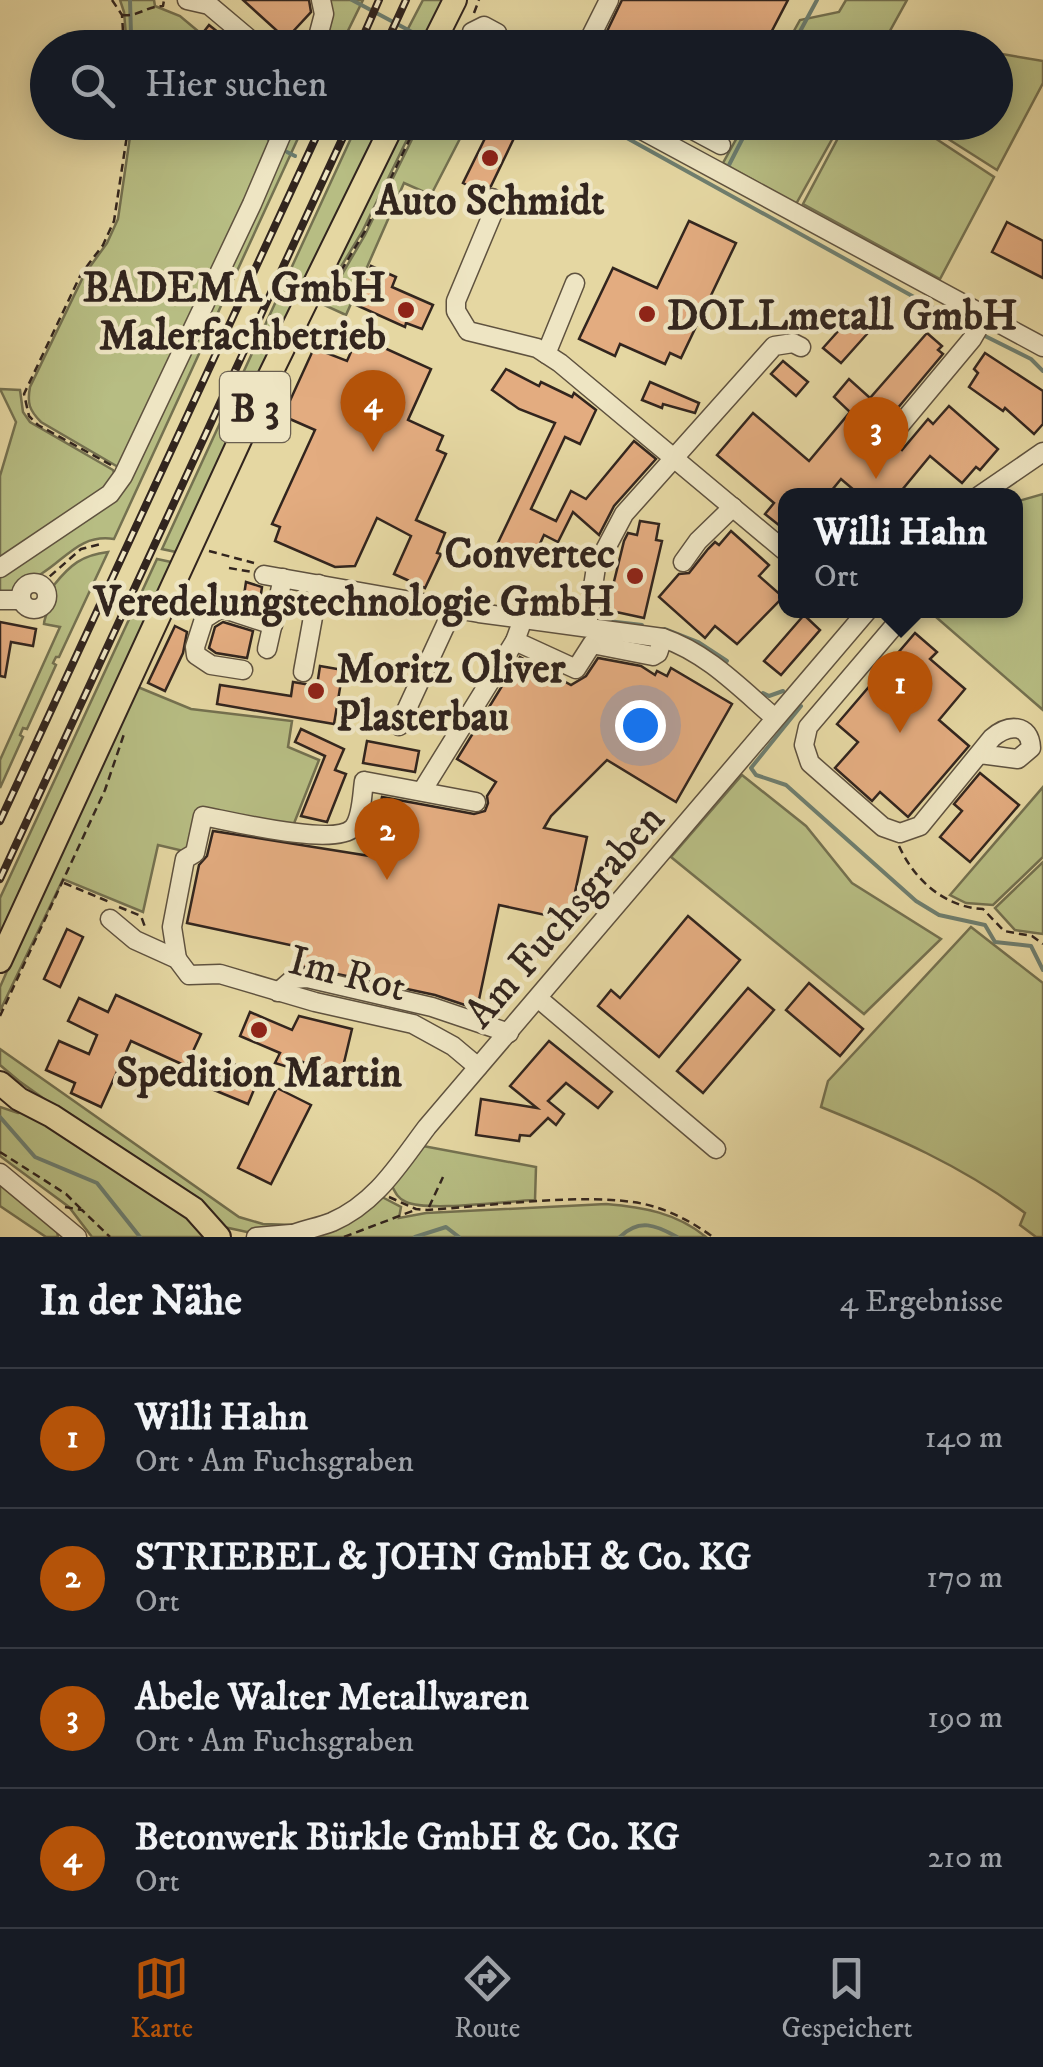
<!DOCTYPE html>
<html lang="de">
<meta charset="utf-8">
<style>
:root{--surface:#171b24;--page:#242831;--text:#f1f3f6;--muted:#9ea1a6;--line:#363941;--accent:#b45309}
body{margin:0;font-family:"IM FELL DW Pica",serif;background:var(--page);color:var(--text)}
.you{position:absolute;left:640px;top:725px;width:35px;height:35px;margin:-25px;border:8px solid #fff;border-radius:50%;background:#1a73e8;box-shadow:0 0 0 15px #1a73e833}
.badge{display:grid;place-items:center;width:65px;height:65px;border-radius:50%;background:var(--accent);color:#fff;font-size:32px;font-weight:700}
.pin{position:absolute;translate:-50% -82px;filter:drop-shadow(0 2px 5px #0008)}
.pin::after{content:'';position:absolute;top:52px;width:35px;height:30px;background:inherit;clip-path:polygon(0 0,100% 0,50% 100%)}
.popup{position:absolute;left:778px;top:488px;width:245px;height:130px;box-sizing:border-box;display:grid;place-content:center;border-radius:20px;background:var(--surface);filter:drop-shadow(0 2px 8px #0005);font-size:32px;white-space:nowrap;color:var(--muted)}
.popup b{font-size:38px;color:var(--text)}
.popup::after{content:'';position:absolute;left:50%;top:100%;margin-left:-20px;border:20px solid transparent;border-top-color:var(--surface)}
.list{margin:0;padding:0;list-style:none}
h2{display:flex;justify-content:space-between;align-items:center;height:130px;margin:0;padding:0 40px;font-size:42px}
h2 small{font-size:32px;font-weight:400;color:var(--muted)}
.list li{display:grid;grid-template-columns:65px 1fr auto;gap:30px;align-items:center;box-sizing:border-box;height:140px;padding:0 40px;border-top:2px solid var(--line)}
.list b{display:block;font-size:38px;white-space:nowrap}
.list p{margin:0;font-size:32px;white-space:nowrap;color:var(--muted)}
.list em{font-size:32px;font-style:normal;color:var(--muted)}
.icon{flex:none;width:55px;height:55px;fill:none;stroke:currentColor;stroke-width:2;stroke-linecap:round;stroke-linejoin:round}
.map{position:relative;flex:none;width:1043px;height:1237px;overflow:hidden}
.search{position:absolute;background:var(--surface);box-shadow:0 5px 25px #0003;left:30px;right:30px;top:30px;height:110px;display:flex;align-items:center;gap:25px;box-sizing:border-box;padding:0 35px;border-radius:55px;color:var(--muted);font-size:38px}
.sheet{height:690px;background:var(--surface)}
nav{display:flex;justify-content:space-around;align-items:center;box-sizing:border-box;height:140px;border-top:2px solid var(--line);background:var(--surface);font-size:28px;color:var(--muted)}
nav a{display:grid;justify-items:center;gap:5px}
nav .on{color:var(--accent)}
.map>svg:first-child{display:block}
</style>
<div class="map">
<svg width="1043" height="1237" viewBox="0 0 1043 1237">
<rect width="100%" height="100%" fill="#e5d7a2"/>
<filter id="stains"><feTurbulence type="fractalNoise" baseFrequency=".002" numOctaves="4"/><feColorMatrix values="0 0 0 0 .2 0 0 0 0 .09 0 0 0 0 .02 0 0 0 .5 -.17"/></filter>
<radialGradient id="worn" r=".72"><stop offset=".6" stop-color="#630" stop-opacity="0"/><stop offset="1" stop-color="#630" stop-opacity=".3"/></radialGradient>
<!-- green -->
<g fill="#b7bd83" stroke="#747150" stroke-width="2.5">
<polygon points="120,0 154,0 155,6 180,16 199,32 187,47 127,47 124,12"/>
<polygon points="327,0 363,0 340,47 321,48"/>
<polygon points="423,0 444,0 420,47 398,48"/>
<polygon points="846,0 907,0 881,47 785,47 800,20 839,12"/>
<polygon points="996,53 1043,61 1043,83 997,170 923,123 996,122"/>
<path d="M132 123H254L276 140 125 471 41 422C29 410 27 403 30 387L84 275 107 243 118 219Z"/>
<path d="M294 123H305L114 539C80 534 67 558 41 574 30 581 22 582 13 592H0V573L104 503Z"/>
<polygon points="358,123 384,123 176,552 162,549"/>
<polygon points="402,123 415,123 362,232 319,303 315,301"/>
<polygon points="420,123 468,123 431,195 404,183 346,315 324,305 365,235"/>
<polygon points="745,123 841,123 796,204 723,163"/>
<polygon points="846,123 912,123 994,177 940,279 803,204"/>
<polygon points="0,389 20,390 23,412 30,422 113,470 115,475 105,488 0,558 0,476 16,422"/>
<polygon points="1043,494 1043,710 929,611 1015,610 1015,502"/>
<path d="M108 552 59 657H56L53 663 56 665 27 729 23 728 20 735 23 737 0 788V760L60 627 44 624C45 609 57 605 54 585 70 565 82 555 108 552Z"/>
<polygon points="157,559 171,562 162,589 0,937 0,898"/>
<polygon points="133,685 191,709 292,721 288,747 319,760 291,831 200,811 192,853 158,845 143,912 63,879 0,1011 0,987"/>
<polygon points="742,775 806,826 852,883 941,939 864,1014 671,857"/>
<polygon points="1043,787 1043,857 993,905 966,903 950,895"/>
<polygon points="1043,862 1043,934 1015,930 995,908"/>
<path d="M971 927 1043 983V1237H1036L1020 1225 1025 1213C961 1165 895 1137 821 1107L828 1081Z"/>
<polygon points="0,1049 239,1217 263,1224 295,1225 247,1232 224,1227 19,1081 0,1065"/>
<polygon points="0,1107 18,1113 25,1112 164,1196 209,1237 92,1237 69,1207 0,1156"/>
<path d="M423 1146 536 1167 535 1200C507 1201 428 1212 406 1202 398 1199 395 1192 391 1184Z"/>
<polygon points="0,1184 57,1231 58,1237 46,1237 0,1206"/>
<path d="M382 1197 401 1207 399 1218 426 1213 606 1204C643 1207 677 1213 706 1237H308Z"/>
</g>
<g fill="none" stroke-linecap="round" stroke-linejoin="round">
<!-- stream -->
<g stroke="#6e7e6f" stroke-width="4">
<polyline points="130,0 131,34 148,48"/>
<polyline points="352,0 427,40"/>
<polyline points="791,48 817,0"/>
<polyline points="247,122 271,141"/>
<polyline points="598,122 970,328"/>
<polyline points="287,152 295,156"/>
<polyline points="729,165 751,122"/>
<polyline points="983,335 1031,359 1043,371"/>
<polyline points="562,616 575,617"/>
<polyline points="599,620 642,625"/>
<polyline points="665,629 698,642 727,661"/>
<polyline points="763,693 769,696 783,691"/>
<polyline points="801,706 751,768 756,775 786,785 916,901 939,915 985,925 995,942 1031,946 1043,970"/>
<polyline points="0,1117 35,1157 97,1183 140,1237"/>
<polyline points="415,1237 446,1227 459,1237"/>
<path d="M620 1237C639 1218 656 1225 677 1237"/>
</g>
</g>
<!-- building -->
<g fill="#e3ac80" stroke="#32251e" stroke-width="2.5">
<polygon points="243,0 309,0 311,12 286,39"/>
<polygon points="622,0 788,0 763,48 599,48"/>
<polygon points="209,25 238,48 191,48"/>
<polygon points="493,122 517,132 491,186 481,192 463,183"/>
<polygon points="689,221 736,243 681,358 670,353 665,364 620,344 615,356 579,339 613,268 657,288"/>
<polygon points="1007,222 1043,241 1043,278 992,252"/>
<polygon points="371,266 396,277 392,287 433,305 422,329 406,323 405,327 354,304"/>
<polygon points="849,319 867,334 841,363 823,348"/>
<polygon points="927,333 942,346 938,350 943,354 886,422 883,434 902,450 928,419 933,424 949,406 998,449 980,470 976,467 962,483 930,456 897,496 861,496 841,479 827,496 785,496 785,530 765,514 774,503 717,455 753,413 809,461 850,412 834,397 849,379 870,398"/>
<polygon points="358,336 431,369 408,420 443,436 437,450 446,454 416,520 445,533 437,553 441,554 425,588 394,574 411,536 377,518 355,566 335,567 275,541 280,527 272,524 315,430 283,416 314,348 347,361"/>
<polygon points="985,353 1043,391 1043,424 1034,434 1005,408 1003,411 969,387 978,373 974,369"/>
<polygon points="783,361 808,382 796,396 771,374"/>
<polygon points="506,369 539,386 541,382 572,397 574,393 596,410 580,444 565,437 531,509 556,521 571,491 586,499 634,441 656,459 614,506 599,535 573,512 558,542 544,535 531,563 496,547 555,423 519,409 492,390"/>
<polygon points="650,382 699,403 695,413 663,404 662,408 642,400"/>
<polygon points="640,521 659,524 656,540 662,541 644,618 607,610 624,541 628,533 637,535"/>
<polygon points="731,531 769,565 759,576 783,597 737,644 715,626 705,638 659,597 679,574 689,573 708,549 715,542 719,545"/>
<polygon points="246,582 262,587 259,607 243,602"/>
<polygon points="804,615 820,630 781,675 764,661"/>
<polygon points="0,622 36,629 33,646 11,642 5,677 0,676"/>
<polygon points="223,622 253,631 247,658 216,653 209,648 215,627"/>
<polygon points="175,626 187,632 183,653 165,691 148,683"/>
<polygon points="915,633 937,652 930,659 965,689 939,720 969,746 908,817 880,792 872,801 835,768 858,742 837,724"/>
<polygon points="520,657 571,685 586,676 598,658 641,666 655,675 657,671 667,676 671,668 732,704 676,802 607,760 551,816 544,828 587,837 569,920 499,905 477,1009 435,995 300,966 304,948 187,923 199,865 207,856 213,831 370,856 382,797 474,814 485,811 488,803 487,796 496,782 457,759"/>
<polygon points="320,666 343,670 334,724 217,704 220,685 291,696 293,682 317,686"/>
<polygon points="301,729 344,749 335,770 346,774 327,822 301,816 325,756 295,742"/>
<polygon points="367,741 419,751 415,772 363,763"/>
<polygon points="980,773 1019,805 970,862 940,837 962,811 954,804"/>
<polygon points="688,916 740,960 659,1057 598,1006 611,990 620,998"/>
<polygon points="67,929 83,937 60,987 44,979"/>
<polygon points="809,983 863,1029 840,1056 786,1010"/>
<polygon points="748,988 774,1010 703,1093 677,1071"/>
<polygon points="116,995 201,1034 186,1066 131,1041 101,1107 71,1093 75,1083 46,1070 59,1041 89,1054 97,1035 68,1021 79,998 108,1012"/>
<polygon points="250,1012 292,1030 299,1016 352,1029 342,1071 294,1060 291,1068 275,1063 280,1053 240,1036"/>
<polygon points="549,1041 612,1092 598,1108 566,1083 548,1101 564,1114 556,1125 548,1118 530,1136 520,1135 519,1141 476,1135 481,1099 537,1108 510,1086"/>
<polygon points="226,1061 260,1075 248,1104 214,1090"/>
<polygon points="277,1088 311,1105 271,1184 238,1168"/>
</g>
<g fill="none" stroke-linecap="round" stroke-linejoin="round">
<defs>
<g id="minor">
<polyline points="187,0 209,5 260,48"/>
<polyline points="315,48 324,14 321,0"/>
<polyline points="470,48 472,32 484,26 497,33 498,48"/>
<polyline points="585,48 609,0"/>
<polyline points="627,122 1043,347"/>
<polyline points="678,122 721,145"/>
<polyline points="492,198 492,215 456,301 456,311 468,331 537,348 560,363 785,551"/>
<polyline points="546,354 575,283"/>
<polyline points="896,430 972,339 986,315"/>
<polyline points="979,496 1043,452"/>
<polyline points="683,562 698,541 733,507"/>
<polyline points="0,568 110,494 123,476 252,204 287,122"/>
<path d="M264 575 479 613 663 638C707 653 740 688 775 718"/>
<circle cx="34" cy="596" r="13"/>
<polyline points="0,600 21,600"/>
<path d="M906 612 808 727 804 745 810 763 883 827 900 833 920 826 992 738C1008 724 1030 723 1031 748L1018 759 980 754"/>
<polyline points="587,626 596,567 624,514 774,346 793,343 801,347"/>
<polyline points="515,641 576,669 592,644 653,656 658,653 663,638"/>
<polyline points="267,649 283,578"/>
<polyline points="243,670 211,665 196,655 195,647 204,619 221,608 273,625"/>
<polyline points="303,672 319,584"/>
<polyline points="399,726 453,609"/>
<polyline points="422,791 515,641 523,619"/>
<polyline points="110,919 135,940 177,959 189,975 220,974 315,1002 413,1024 453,1046 478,1067"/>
<path d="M177 959 172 927 185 859 195 853 203 816C230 821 334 847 353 828 362 818 362 794 364 781L476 802"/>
<polyline points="278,992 293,979 307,978 432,1007 509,1033"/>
<polyline points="539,999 716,1149"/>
<polyline points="0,1173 77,1237"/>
<polyline points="256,1237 291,1234"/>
<path d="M286 1237C301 1230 317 1228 332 1222 376 1203 399 1164 427 1127L868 610"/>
</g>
<g id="major">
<polyline points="431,48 455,0"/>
<polyline points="0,961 268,379 394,122"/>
<polyline points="0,1083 19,1099 52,1116 194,1209 219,1237"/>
</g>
</defs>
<!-- minor casing -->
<use href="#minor" stroke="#5f523f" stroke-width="21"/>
<!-- major casing -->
<use href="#major" stroke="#32251e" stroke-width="26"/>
<!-- path -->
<g stroke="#32251e" stroke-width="2.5" stroke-dasharray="8 5" stroke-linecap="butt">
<polyline points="112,0 122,15 124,48"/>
<polyline points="474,13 479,0"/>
<path d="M122 15C138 17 147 6 163 6L164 0"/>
<polyline points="341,271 365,231 418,122"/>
<polyline points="111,465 38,425 29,416 24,394 81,274 103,245 114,221 129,122"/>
<polyline points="209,551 254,563"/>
<polyline points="229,568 252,572"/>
<polyline points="40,585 81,549 101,544"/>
<path d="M899 846C915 881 945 907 983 909L1004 931 1032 936 1043 944"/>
<polyline points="64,883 112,903"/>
<polyline points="119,907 141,916 145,927"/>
<polyline points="0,1016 105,790 124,734"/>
<polyline points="0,1152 66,1194 81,1209"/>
<path d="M389 1197 416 1209 427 1210C490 1206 585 1192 644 1204 670 1210 692 1222 713 1237"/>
<polyline points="65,1207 82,1210 110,1237"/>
<polyline points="429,1207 443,1177"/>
<polyline points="344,1237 415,1210"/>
</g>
<!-- minor -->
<use href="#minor" stroke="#eee5c3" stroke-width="18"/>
<!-- major -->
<use href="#major" stroke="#e5d7a2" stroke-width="22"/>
<defs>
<g id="rail">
<polyline points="358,48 379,0"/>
<polyline points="384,48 406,0"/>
<polyline points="0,821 323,122"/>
<polyline points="0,879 350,122"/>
</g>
</defs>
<!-- rail casing -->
<use href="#rail" stroke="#32251e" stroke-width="8"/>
<!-- rail -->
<use href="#rail" stroke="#eee5c3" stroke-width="4" stroke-dasharray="11" stroke-linecap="butt"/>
</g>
<!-- markers -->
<g fill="#8f2418" stroke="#eee5c3" stroke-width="4">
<circle cx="490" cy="158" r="10"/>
<circle cx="406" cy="310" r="10"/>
<circle cx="647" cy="314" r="10"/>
<circle cx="635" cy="576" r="10"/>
<circle cx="316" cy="691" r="10"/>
<circle cx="259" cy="1030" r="10"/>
</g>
<g text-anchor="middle" stroke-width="9" stroke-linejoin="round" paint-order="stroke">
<!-- shield labels -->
<rect fill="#eee5c3" stroke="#6a5f50" stroke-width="2.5" x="220" y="372" width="70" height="70" rx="8"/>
<g font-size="40" font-weight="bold" fill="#32251e">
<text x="255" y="421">B 3</text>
</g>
<!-- poi labels -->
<g font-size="42" font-weight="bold" fill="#32251e" stroke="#eee5c3">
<text x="490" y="214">Auto Schmidt</text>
<text x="386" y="301" text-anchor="end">BADEMA GmbH<tspan x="386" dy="48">Malerfachbetrieb</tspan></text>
<text x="667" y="329" text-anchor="start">DOLLmetall GmbH</text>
<text x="615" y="567" text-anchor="end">Convertec<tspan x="615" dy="48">Veredelungstechnologie GmbH</tspan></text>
<text x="336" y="682" text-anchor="start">Moritz Oliver<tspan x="336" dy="48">Plasterbau</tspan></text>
<text x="259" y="1086">Spedition Martin</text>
</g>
<!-- street labels -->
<g font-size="42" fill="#32251e" stroke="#eee5c3">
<text transform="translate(563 915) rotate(-49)" y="15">Am Fuchsgraben</text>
<text transform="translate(348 972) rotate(14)" y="15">Im Rot</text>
</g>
</g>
<rect width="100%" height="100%" filter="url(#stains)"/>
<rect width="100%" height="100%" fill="url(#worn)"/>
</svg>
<div class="you"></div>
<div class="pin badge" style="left:900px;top:733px">1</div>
<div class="popup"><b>Willi Hahn</b>Ort</div>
<div class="pin badge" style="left:387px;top:880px">2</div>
<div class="pin badge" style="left:876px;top:479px">3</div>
<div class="pin badge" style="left:373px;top:452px">4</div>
<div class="search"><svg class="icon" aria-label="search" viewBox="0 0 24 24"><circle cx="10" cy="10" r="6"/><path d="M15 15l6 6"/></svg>Hier suchen</div>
</div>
<section class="sheet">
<h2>In der Nähe<small>4 Ergebnisse</small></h2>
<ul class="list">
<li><span class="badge">1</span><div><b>Willi Hahn</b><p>Ort · Am Fuchsgraben</p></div><em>140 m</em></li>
<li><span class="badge">2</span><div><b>STRIEBEL &amp; JOHN GmbH &amp; Co. KG</b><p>Ort</p></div><em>170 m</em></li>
<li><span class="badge">3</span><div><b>Abele Walter Metallwaren</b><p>Ort · Am Fuchsgraben</p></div><em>190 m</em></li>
<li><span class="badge">4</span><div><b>Betonwerk Bürkle GmbH &amp; Co. KG</b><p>Ort</p></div><em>210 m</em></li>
</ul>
</section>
<nav>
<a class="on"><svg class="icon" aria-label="map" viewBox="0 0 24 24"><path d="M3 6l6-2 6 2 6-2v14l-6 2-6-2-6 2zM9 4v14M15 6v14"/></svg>Karte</a>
<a><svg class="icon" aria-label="directions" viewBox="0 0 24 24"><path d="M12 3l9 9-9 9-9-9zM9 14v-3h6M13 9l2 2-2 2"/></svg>Route</a>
<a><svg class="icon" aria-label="saved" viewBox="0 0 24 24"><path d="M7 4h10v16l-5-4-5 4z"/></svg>Gespeichert</a>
</nav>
